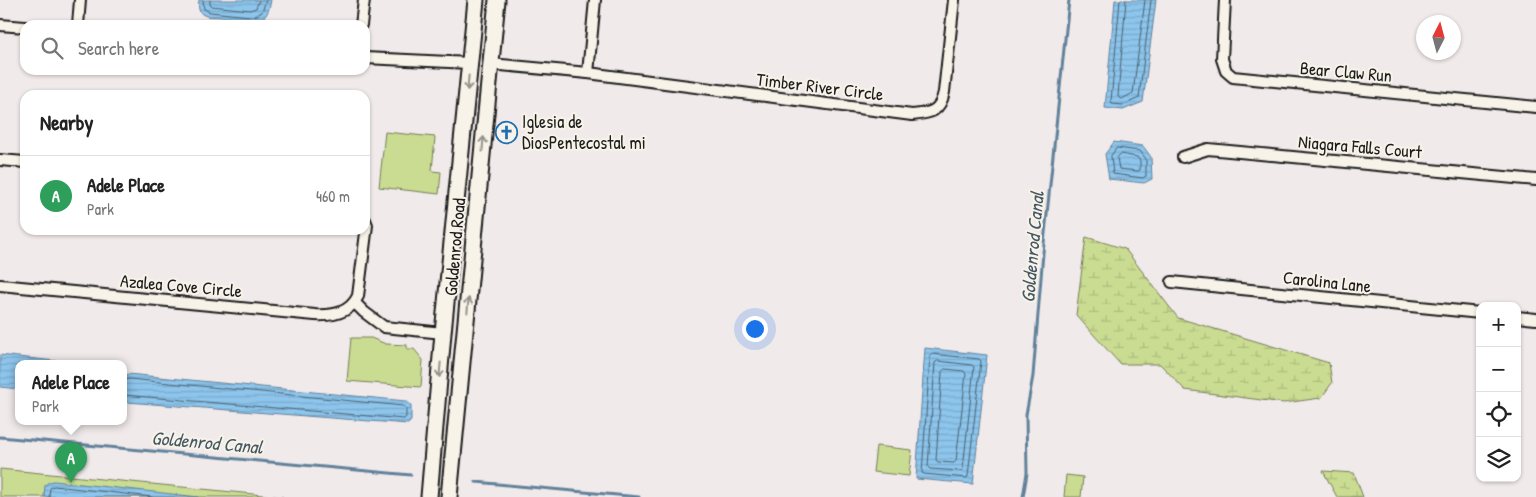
<!DOCTYPE html>
<meta charset="utf-8">
<style>
:root{--surface:#fff;--page:#f6f6f6;--text:#222;--muted:#767676;--line:#e0e0e0;--accent:#1f6fb2}
body{margin:0;font-family:"Patrick Hand",sans-serif;background:var(--page);color:var(--text)}
.controls{position:absolute;right:15px;bottom:15px;display:grid;overflow:hidden;border-radius:10px;box-shadow:0 1px 4px #0004}
.controls button{width:45px;height:45px;display:grid;place-items:center;padding:0;border:0;border-bottom:1px solid var(--line);background:var(--surface);color:var(--text);font:25px sans-serif}
.compass{position:absolute;left:1416px;top:15px;width:45px;height:45px;border-radius:50%;background:var(--surface);box-shadow:0 1px 4px #0004;rotate:6deg}
.you{position:absolute;left:754px;top:328px;width:18px;height:18px;margin:-12px;border:4px solid #fff;border-radius:50%;background:#1a73e8;box-shadow:0 0 0 8px #1a73e833}
.badge{display:grid;place-items:center;width:32px;height:32px;border-radius:50%;background:var(--accent);color:#fff;font-size:16px;font-weight:700}
.pin{position:absolute;translate:-50% -41px;filter:drop-shadow(0 1px 2px #0008)}
.pin::after{content:'';position:absolute;top:26px;width:18px;height:15px;background:inherit;clip-path:polygon(0 0,100% 0,50% 100%)}
.popup{position:absolute;left:15px;top:360px;width:112px;height:65px;box-sizing:border-box;display:grid;place-content:center;border-radius:10px;background:var(--surface);filter:drop-shadow(0 1px 4px #0005);font-size:16px;white-space:nowrap;color:var(--muted)}
.popup b{font-size:19px;color:var(--text)}
.popup::after{content:'';position:absolute;left:50%;top:100%;margin-left:-10px;border:10px solid transparent;border-top-color:var(--surface)}
.list{margin:0;padding:0;list-style:none}
h2{display:flex;justify-content:space-between;align-items:center;height:65px;margin:0;padding:0 20px;font-size:21px}
h2 small{font-size:16px;font-weight:400;color:var(--muted)}
.list li{display:grid;grid-template-columns:32px 1fr auto;gap:15px;align-items:center;box-sizing:border-box;height:80px;padding:0 20px;border-top:1px solid var(--line)}
.list b{display:block;font-size:19px;white-space:nowrap}
.list p{margin:0;font-size:16px;white-space:nowrap;color:var(--muted)}
.list em{font-size:16px;font-style:normal;color:var(--muted)}
.icon{flex:none;width:28px;height:28px;fill:none;stroke:currentColor;stroke-width:2;stroke-linecap:round;stroke-linejoin:round}
.map{position:relative;flex:none;width:1536px;height:497px;overflow:hidden}
.search{position:absolute;background:var(--surface);box-shadow:0 1px 4px #0004;left:20px;top:20px;width:350px;height:55px;display:flex;align-items:center;gap:12px;box-sizing:border-box;padding:0 18px;border-radius:15px;color:var(--muted);font-size:19px}
.panel{position:absolute;background:var(--surface);box-shadow:0 1px 4px #0004;left:20px;top:90px;width:350px;height:145px;border-radius:15px}
.map>svg:first-child{display:block}
</style>
<div class="map">
<svg width="1536" height="497" viewBox="0 0 1536 497">
<defs>
<pattern id="wetland-marsh" width="20" height="14" patternUnits="userSpaceOnUse" patternTransform="scale(1.25)"><rect width="20" height="14" fill="#cadc91"/><path d="M1 5h8M5 5V1M11 12h8M15 12V8" fill="none" stroke="#adbc7c"/></pattern>
<pattern id="water-rules" width="6" height="5" patternUnits="userSpaceOnUse" patternTransform="scale(1.25)"><rect width="6" height="5" fill="#8dc5ec"/><path d="M0 2.5h6" fill="none" stroke="#79a9ca"/></pattern>
</defs>
<rect width="100%" height="100%" fill="#f1eaeb"/>
<filter id="ink" filterUnits="userSpaceOnUse"><feTurbulence type="fractalNoise" baseFrequency=".02" numOctaves="2"/><feDisplacementMap in="SourceGraphic" scale="10" xChannelSelector="R" yChannelSelector="G"/><feConvolveMatrix kernelMatrix="1 2 1 2 8 2 1 2 1" color-interpolation-filters="sRGB"/></filter>
<g filter="url(#ink)">
<!-- wetland -->
<g fill="url(#wetland-marsh)" stroke="#737c56">
<polygon points="1086,237 1125,249 1178,318 1329,363 1332,383 1321,398 1284,403 1185,390 1160,364 1120,364 1076,315"/>
<polygon points="1323,471 1354,473 1363,497 1337,497"/>
</g>
<!-- green -->
<g fill="#cadc91" stroke="#737c56">
<polygon points="385,132 435,137 432,171 441,172 439,194 379,187"/>
<polygon points="351,338 371,338 386,344 407,345 407,349 414,349 423,360 421,387 347,381"/>
<polygon points="876,446 912,450 909,476 873,472"/>
<polygon points="0,469 283,497 0,497"/>
<polygon points="1066,475 1083,477 1081,497 1064,497"/>
</g>
<!-- water -->
<g fill="url(#water-rules)" stroke="#608199">
<path d="M199 0H271C270 5 269 11 266 15 257 27 233 20 221 17 215 16 208 18 202 14 198 11 198 5 199 0Z"/>
<polygon points="1115,0 1156,0 1143,102 1123,110 1105,108"/>
<polygon points="1114,142 1143,146 1151,157 1152,179 1144,183 1109,179 1105,154"/>
<polygon points="925,348 987,355 973,484 916,479"/>
<polygon points="0,355 83,364 18,364 18,389 0,387"/>
<polygon points="128,374 406,401 411,405 411,421 408,424 127,402 124,399 124,376"/>
<polygon points="54,481 199,497 44,497 45,485 49,482"/>
</g>
<g fill="none" stroke-linecap="round" stroke-linejoin="round">
<!-- shore -->
<g stroke="#49606f" stroke-width="1">
<polyline points="203,0 204,9 210,12 250,16 255,16 262,12 266,0"/>
<polyline points="210,0 210,4 211,6 250,10 256,8 259,0"/>
<polyline points="1120,0 1111,101 1112,104 1123,105 1139,98 1151,0"/>
<polyline points="1126,0 1118,96 1119,98 1122,99 1133,93 1145,0"/>
<polygon points="1117,148 1140,151 1146,159 1146,176 1143,178 1113,174 1111,156"/>
<polygon points="1121,154 1137,157 1140,161 1140,170 1138,171 1119,169 1117,158"/>
<polygon points="932,354 979,359 981,361 968,476 967,478 924,474 922,473 930,357"/>
<polygon points="938,361 972,365 974,367 963,469 961,471 930,469 928,467 935,363"/>
<polygon points="945,369 964,371 966,374 956,461 954,463 938,462 936,460 942,372"/>
<polyline points="124,380 129,379 403,406 406,408 406,417 404,419 124,395"/>
<polyline points="49,497 50,488 54,486 152,497"/>
</g>
<!-- stream -->
<g stroke="#608199" stroke-width="3">
<polyline points="0,437 411,475"/>
<polyline points="476,482 639,497"/>
<polyline points="1023,497 1027,473 1026,415 1033,376 1043,253 1069,0"/>
</g>
<defs>
<g id="street">
<polyline points="1225,0 1222,59 1226,71 1233,77 1536,107"/>
<polyline points="0,25 25,27"/>
<polyline points="78,25 80,0"/>
<polyline points="361,25 364,0"/>
<polyline points="365,58 470,63"/>
<path d="M490 64 588 73 912 115C931 113 940 112 944 92L954 0"/>
<polyline points="588,73 595,0"/>
<polyline points="1183,157 1208,149 1536,180"/>
<polyline points="0,160 25,162"/>
<polyline points="1172,282 1480,313"/>
<path d="M0 285 315 315C333 316 350 313 358 296L367 225 365 220"/>
<polyline points="355,303 364,312 384,327 443,333"/>
<polyline points="1517,317 1536,319"/>
</g>
<g id="secondary">
<polyline points="429,497 443,333 476,0"/>
<polyline points="449,497 497,0"/>
</g>
</defs>
<!-- street casing -->
<use href="#street" stroke="#1c1c1c" stroke-width="14"/>
<!-- secondary casing -->
<use href="#secondary" stroke="#1c1c1c" stroke-width="19"/>
<!-- street -->
<use href="#street" stroke="#f7f3e8" stroke-width="10"/>
<!-- secondary -->
<use href="#secondary" stroke="#f7f3e8" stroke-width="15"/>
</g>
<!-- one-way arrows -->
<defs><path id="oneway-shaft" d="M-6 0H5M1.5-3L5.5 0L1.5 3" fill="none" stroke-width="1.6" stroke-linecap="round" stroke-linejoin="round" transform="scale(1.25)"/></defs>
<g stroke="#94928c">
<use href="#oneway-shaft" transform="translate(468 83) rotate(95)"/>
<use href="#oneway-shaft" transform="translate(483 144) rotate(-85)"/>
<use href="#oneway-shaft" transform="translate(468 305) rotate(-85)"/>
<use href="#oneway-shaft" transform="translate(440 370) rotate(95)"/>
</g>
</g>
<!-- icons -->
<defs>
<symbol id="church-ring" viewBox="-11 -11 22 22"><circle r="9.5" fill="#f7f3e8" stroke="#1f6fb2" stroke-width="1.5"/><path d="M-1.2-6h2.4v3.5h3.3v2.4h-3.3V6h-2.4V-.1h-3.3v-2.4h3.3Z" fill="#1f6fb2"/></symbol>
</defs>
<g fill-rule="evenodd">
<use href="#church-ring" x="494" y="120" width="25" height="25"/>
</g>
<g text-anchor="middle" stroke-width="4" stroke-linejoin="round" paint-order="stroke">
<!-- street labels -->
<g font-size="18" fill="#1c1c1c" stroke="#f7f3e8">
<text transform="translate(1346 72) rotate(5)" y="6">Bear Claw Run</text>
<text transform="translate(820 87) rotate(7)" y="6">Timber River Circle</text>
<text transform="translate(1360 147) rotate(5)" y="6">Niagara Falls Court</text>
<text transform="translate(455 247) rotate(-85)" y="6">Goldenrod Road</text>
<text transform="translate(1327 282) rotate(6)" y="6">Carolina Lane</text>
<text transform="translate(181 286) rotate(5)" y="6">Azalea Cove Circle</text>
</g>
<!-- poi labels -->
<g font-size="18" fill="#1c1c1c" stroke="#f7f3e8" text-anchor="start">
<text x="522" y="128">Iglesia de<tspan x="522" dy="21">DiosPentecostal mi</tspan></text>
</g>
<!-- water labels -->
<g font-size="19" font-style="italic" fill="#445765" stroke="#f7f3e8">
<text transform="translate(1032 247) rotate(-85)" y="7">Goldenrod Canal</text>
<text transform="translate(207 442) rotate(5)" y="7">Goldenrod Canal</text>
</g>
</g>
</svg>
<div class="controls">
<button>+</button>
<button>−</button>
<button><svg class="icon" aria-label="locate" viewBox="0 0 24 24"><circle cx="12" cy="12" r="6"/><path d="M12 2v4M12 18v4M2 12h4M18 12h4"/></svg></button>
<button><svg class="icon" aria-label="layers" viewBox="0 0 24 24"><path d="M12 4l9 5-9 5-9-5zM3 14l9 5 9-5"/></svg></button>
</div>
<svg class="compass" viewBox="-18 -18 36 36"><path d="M0-13l5 13h-10z" fill="#e53935"/><path d="M0 13l5-13h-10z" fill="#767676"/></svg>
<div class="you"></div>
<div class="pin badge" style="left:71px;top:483px;background:#2e9e5b">A</div>
<div class="popup"><b>Adele Place</b>Park</div>
<div class="search"><svg class="icon" aria-label="search" viewBox="0 0 24 24"><circle cx="10" cy="10" r="6"/><path d="M15 15l6 6"/></svg>Search here</div>
<section class="panel">
<h2>Nearby<small></small></h2>
<ul class="list">
<li><span class="badge" style="background:#2e9e5b">A</span><div><b>Adele Place</b><p>Park</p></div><em>460 m</em></li>
</ul>
</section>
</div>
